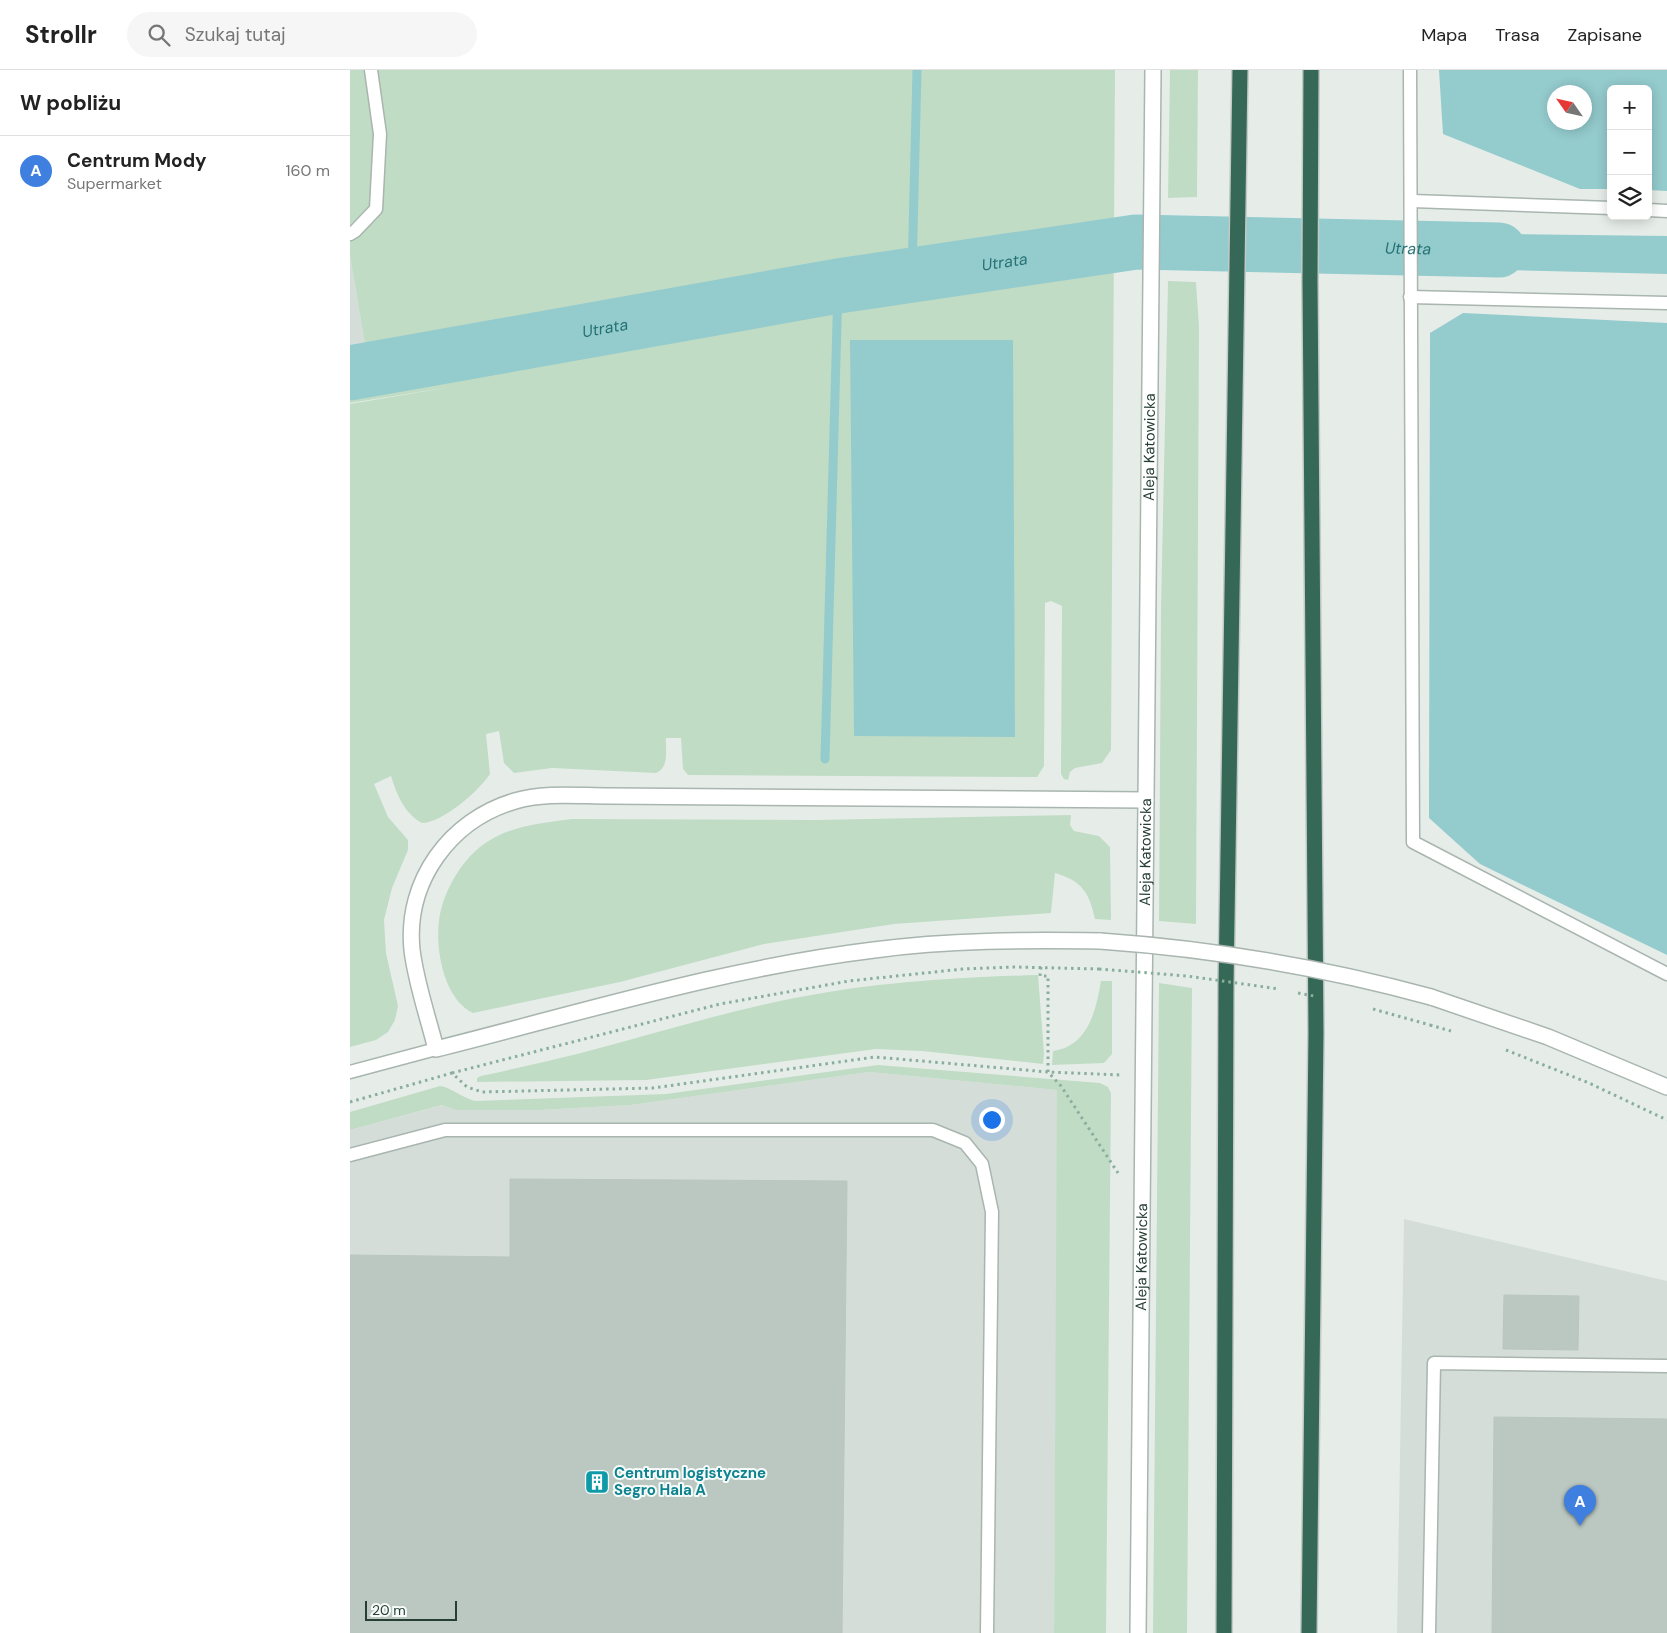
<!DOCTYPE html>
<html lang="pl">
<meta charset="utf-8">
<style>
:root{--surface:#fff;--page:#f6f6f6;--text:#222;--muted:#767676;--line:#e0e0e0;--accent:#1a73e8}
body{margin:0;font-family:"DM Sans",sans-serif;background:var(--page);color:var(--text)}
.controls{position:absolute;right:15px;top:15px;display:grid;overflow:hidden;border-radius:8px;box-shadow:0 2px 12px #0003}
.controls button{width:45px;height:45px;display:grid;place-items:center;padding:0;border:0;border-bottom:1px solid var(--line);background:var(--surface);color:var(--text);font:25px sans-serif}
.compass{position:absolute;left:1197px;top:15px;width:45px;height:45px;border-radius:50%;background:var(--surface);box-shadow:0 2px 12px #0003;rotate:304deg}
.scale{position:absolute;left:15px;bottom:12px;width:92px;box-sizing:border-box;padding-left:5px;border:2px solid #263e35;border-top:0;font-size:14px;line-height:18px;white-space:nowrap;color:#263e35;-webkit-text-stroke:4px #f6faf8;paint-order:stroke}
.you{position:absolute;left:641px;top:1049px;width:18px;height:18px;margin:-12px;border:4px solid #fff;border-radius:50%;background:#1a73e8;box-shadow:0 0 0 8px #1a73e833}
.badge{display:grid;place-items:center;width:32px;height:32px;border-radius:50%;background:var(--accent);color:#fff;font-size:16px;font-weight:700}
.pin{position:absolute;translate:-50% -41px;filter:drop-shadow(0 1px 2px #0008)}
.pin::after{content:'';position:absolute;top:26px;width:18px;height:15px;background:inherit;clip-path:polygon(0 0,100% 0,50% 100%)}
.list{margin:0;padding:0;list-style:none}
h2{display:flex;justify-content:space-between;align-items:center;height:65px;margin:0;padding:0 20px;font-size:21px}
h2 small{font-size:16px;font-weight:400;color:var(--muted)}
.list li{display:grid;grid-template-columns:32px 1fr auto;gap:15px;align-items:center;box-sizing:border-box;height:70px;padding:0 20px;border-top:1px solid var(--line)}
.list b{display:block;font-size:19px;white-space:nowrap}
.list p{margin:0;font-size:16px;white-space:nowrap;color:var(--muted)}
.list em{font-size:16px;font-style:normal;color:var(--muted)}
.icon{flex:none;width:28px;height:28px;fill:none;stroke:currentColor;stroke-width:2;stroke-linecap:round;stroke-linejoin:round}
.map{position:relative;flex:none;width:1317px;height:1563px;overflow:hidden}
header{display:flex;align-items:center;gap:30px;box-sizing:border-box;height:70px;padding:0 25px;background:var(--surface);border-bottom:1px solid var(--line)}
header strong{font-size:24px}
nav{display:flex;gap:28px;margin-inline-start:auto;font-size:18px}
.search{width:350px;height:45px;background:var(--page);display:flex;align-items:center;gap:12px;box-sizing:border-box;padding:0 18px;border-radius:28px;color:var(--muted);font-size:19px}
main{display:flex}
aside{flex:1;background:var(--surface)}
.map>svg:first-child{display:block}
</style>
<header>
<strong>Strollr</strong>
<div class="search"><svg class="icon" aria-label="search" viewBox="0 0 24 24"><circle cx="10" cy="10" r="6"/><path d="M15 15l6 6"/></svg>Szukaj tutaj</div>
<nav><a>Mapa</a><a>Trasa</a><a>Zapisane</a></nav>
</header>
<main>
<aside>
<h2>W pobliżu<small></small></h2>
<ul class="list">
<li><span class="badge" style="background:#3f7fe0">A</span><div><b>Centrum Mody</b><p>Supermarket</p></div><em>160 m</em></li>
</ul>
</aside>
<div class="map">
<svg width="1317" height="1563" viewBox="0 0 1317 1563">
<rect width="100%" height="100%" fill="#e6ede9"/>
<!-- built -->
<g fill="#d4ddd8">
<polygon points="0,186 15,274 0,277"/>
<polygon points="519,1002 708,1020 704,1563 0,1563 0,1060 93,1035 106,1040 190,1040 281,1035"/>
<polygon points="1054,1149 1317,1211 1317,1563 1047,1563"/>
</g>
<!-- green -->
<g fill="#c1dcc5">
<path d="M0 0H765L761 680 752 693 725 698 720 702 718 710 714 709 711 704 712 536 701 531 695 533 694 696 687 707 338 705 333 699 331 668H316C315 679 320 697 306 703L202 698 164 703 154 693 149 661 136 664 140 704C129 721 92 753 72 753 54 743 47 725 41 706L24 714 38 747 58 770V780L42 818 34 850 36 883 48 936 45 950 38 962 26 970 0 977V334L100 317 0 333V277L15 274 0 186Z"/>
<polygon points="820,0 848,0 847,127 818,128"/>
<polygon points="818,211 846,212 849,257 846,854 809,851 811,538"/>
<path d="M721 745 720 755 724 761 749 766 760 777 761 850 745 849C739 822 732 811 705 803L701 843 544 854 414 874 270 912 123 943C91 928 82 867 92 836 99 813 114 788 134 774 159 756 192 753 222 749L467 750Z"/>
<path d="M688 905 694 983 693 994 572 981 526 979 296 1010 127 1012V1008L131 1006C163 999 195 992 227 984 301 965 375 941 450 927 528 912 609 907 688 905Z"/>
<path d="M751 911H762V984L754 993 702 995 703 981C738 976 746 941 751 911Z"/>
<polygon points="809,913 842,918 837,1563 803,1563"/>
<path d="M528 995 750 1013 758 1017 761 1023 756 1563H704L707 1020 519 1002 281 1035 190 1040H106L92 1035 0 1060V1042L90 1016C100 1017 113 1028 125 1031L316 1024Z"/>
</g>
<!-- water -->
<g fill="#94cbcd" fill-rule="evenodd">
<path d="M1089 0H1317V121L1298 120V19H1261V119H1230L1093 64ZM1234 22V52H1204V22Z"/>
<polygon points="1160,164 1317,166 1317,204 1155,200 1072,192 1073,169"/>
<polygon points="1113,243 1317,253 1317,885 1130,794 1079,748 1080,263"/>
<polygon points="500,270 663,270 665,667 504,666"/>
</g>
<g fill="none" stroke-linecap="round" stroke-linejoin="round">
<!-- stream -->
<g stroke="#94cbcd" stroke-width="9">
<polyline points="562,205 567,0"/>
<polyline points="475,689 488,216"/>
</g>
<!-- river -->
<path stroke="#94cbcd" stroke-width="55" id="s1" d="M0 303 488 216 786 172 1149 180"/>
</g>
<!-- building -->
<g fill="#bbc8c2" stroke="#b9c7bf">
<polygon points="160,1109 497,1111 492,1563 0,1563 0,1185 160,1187"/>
<polygon points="1154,1225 1229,1226 1228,1280 1153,1279"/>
<polygon points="1144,1347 1317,1349 1317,1563 1142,1563"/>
</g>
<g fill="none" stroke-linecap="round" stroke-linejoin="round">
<defs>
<g id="service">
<polyline points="1060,0 1063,772 1317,904"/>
<polyline points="1062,131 1261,138"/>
<polyline points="1298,140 1317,141"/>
<polyline points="0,164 5,161 26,139 30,64 21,0"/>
<polyline points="1060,227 1317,233"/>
<polyline points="0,1002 86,979"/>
<polyline points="0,1085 95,1060 583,1060 615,1073 632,1094 642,1142 637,1563"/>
<polyline points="1079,1563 1084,1293 1317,1296"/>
</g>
<g id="minor">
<path d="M750 871C674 870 599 870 524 880 375 898 230 943 86 979 78 947 66 913 62 880 55 811 100 750 165 731 194 722 229 726 259 726L796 730"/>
<polyline points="1081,927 1198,967 1317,1017"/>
</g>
<g id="tertiary">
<path id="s2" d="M788 1563 803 0"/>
</g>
<g id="motorway">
<polyline points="874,1563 876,916 890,0"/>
<polyline points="959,1563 966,963 960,212 961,0"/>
</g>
</defs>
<!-- service casing -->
<use href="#service" stroke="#a9b5af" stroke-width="15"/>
<!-- minor casing -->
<use href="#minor" stroke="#a9b5af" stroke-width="18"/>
<!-- tertiary casing -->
<use href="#tertiary" stroke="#a9b5af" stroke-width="18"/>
<!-- motorway casing -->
<use href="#motorway" stroke="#c2c9c6" stroke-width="18"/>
<!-- path -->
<g stroke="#89ae9e" stroke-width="3" stroke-dasharray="2.5 4" stroke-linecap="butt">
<polyline points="691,897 690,906 698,906 698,1002 711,1016 768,1103"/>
<polyline points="1080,955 1101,961"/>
<polyline points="1156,980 1239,1013 1317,1050"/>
<polyline points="102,1003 370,934 499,911 613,899 665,897 749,899"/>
<polyline points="0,1032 102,1003 117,1017 132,1022 303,1018 525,987 698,1002 771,1005"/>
</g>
<!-- service -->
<use href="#service" stroke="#fff" stroke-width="12"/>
<!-- minor -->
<use href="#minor" stroke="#fff" stroke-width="15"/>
<!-- tertiary -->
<use href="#tertiary" stroke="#fff" stroke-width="15"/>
<!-- motorway -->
<use href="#motorway" stroke="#356857" stroke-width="15"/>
<defs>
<path id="minor-bridge" d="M750 871C863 879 972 897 1081 927"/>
</defs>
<!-- minor-bridge casing -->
<use href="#minor-bridge" stroke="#a9b5af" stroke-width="18" stroke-linecap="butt"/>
<!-- path-bridge -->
<g stroke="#89ae9e" stroke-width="3" stroke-dasharray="2.5 4" stroke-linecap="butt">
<polyline points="749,899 837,906 929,919"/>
<polyline points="948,923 964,926"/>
<polyline points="1023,939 1080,955"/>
</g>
<!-- minor-bridge -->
<use href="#minor-bridge" stroke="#fff" stroke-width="15"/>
</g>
<!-- icons -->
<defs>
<symbol id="building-square" viewBox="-11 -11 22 22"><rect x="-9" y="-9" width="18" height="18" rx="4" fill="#0f9aa8" stroke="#f6faf8"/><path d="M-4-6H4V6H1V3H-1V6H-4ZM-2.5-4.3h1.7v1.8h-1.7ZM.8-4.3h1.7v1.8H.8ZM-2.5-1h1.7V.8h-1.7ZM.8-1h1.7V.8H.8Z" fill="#fff"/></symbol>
</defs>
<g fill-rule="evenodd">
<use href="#building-square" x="233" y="1398" width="28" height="28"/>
</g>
<g text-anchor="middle" stroke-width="4" stroke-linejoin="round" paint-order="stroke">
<!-- street labels -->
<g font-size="15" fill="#263e35" stroke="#f6faf8">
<text dy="5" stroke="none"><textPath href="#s2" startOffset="1186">Aleja Katowicka</textPath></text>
<text dy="5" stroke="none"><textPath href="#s2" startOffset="781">Aleja Katowicka</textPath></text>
<text dy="5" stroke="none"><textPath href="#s2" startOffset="376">Aleja Katowicka</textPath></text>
</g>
<!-- culture labels -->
<g font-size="15" font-weight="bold" fill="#0d838f" stroke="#f6faf8" text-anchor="start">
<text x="264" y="1408">Centrum logistyczne<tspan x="264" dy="17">Segro Hala A</tspan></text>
</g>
<!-- water labels -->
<g font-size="16" font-style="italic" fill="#257275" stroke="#f6faf8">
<text dy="6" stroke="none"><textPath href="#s1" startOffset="1069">Utrata</textPath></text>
<text dy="6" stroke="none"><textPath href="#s1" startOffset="664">Utrata</textPath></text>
<text dy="6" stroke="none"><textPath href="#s1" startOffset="259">Utrata</textPath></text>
</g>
</g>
</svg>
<div class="controls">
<button>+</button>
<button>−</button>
<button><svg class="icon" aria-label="layers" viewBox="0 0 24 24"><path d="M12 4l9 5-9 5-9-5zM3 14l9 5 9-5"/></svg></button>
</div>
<svg class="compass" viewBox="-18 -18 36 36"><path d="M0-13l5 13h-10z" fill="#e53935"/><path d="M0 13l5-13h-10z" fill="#767676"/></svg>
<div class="scale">20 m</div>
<div class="you"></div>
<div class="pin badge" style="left:1230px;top:1456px;background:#3f7fe0">A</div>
</div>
</main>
